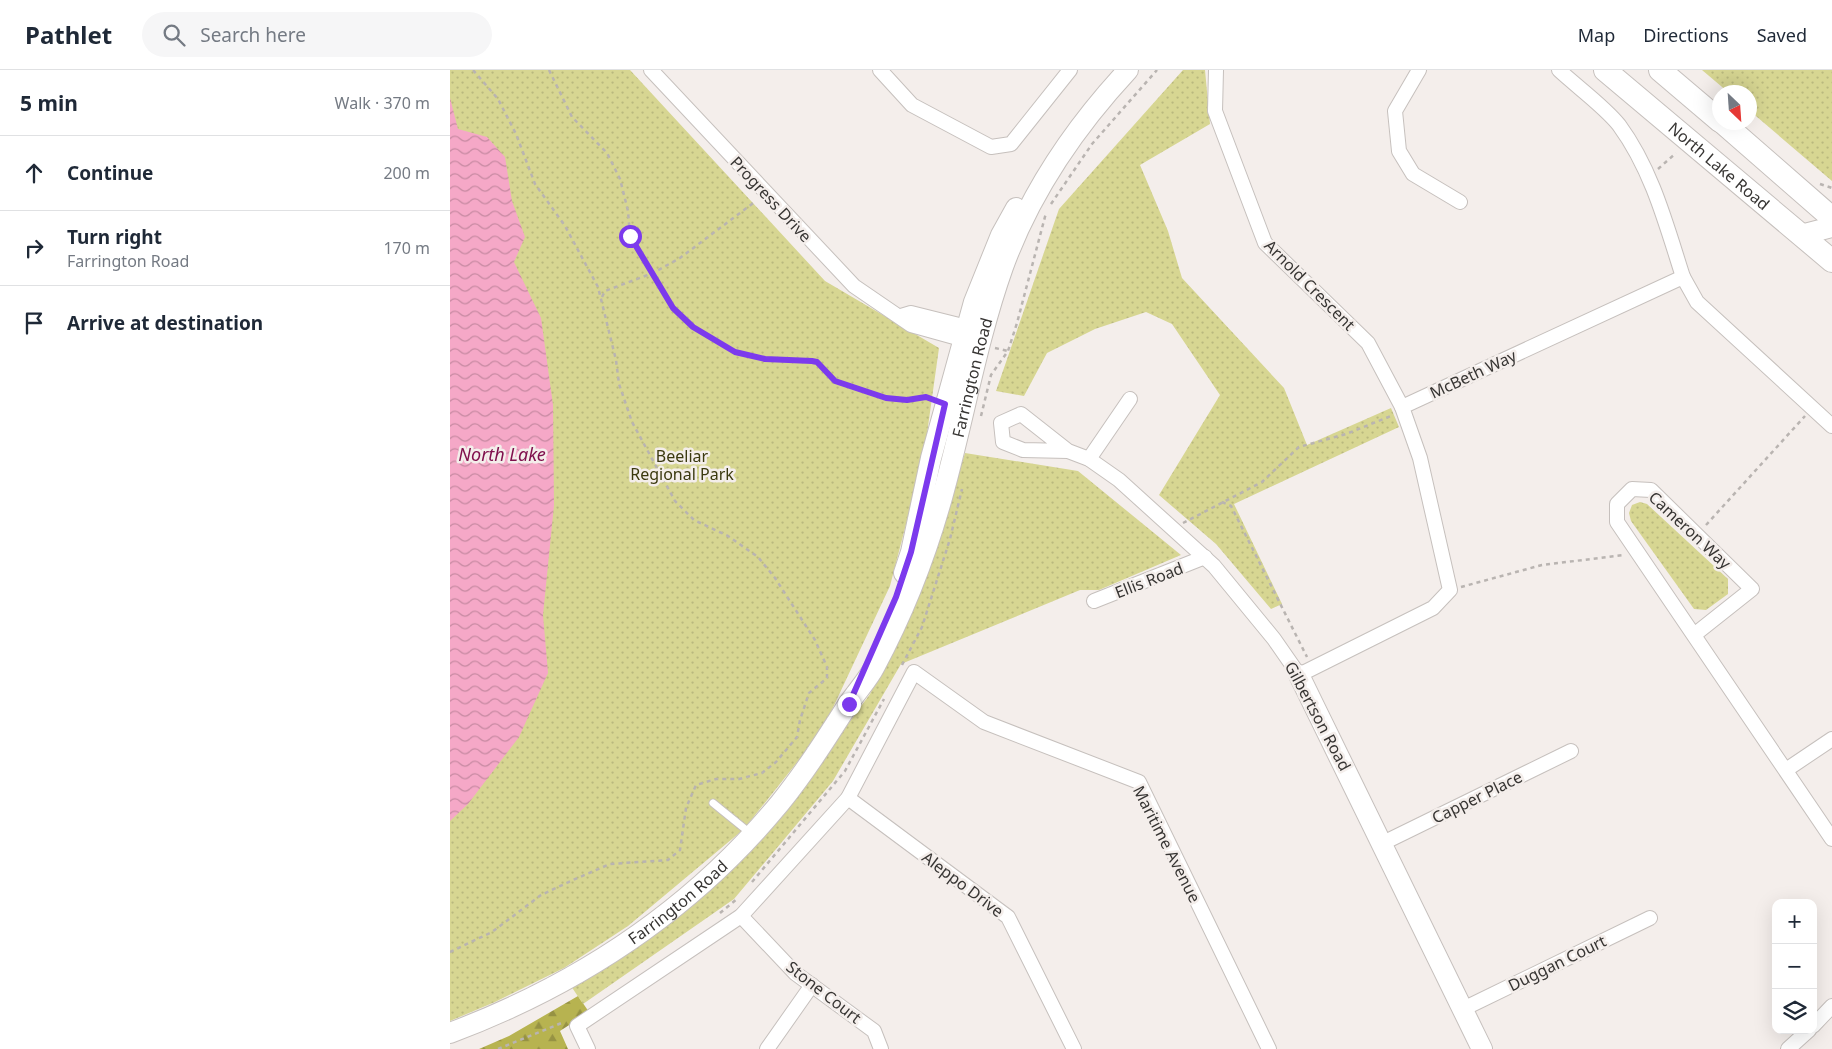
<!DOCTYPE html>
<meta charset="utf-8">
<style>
:root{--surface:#fff;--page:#f6f6f7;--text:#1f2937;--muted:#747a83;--line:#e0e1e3}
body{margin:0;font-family:"Noto Sans",sans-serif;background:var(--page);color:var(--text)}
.controls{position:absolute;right:15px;bottom:15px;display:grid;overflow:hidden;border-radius:10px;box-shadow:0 5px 20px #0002}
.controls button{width:45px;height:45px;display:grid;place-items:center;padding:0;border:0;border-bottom:1px solid var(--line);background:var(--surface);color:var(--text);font:25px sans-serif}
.compass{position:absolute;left:1262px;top:15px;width:45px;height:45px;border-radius:50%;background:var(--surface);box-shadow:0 5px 20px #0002;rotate:155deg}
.stop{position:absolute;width:15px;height:15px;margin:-11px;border:4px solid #7c3aed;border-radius:50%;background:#fff}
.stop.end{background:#7c3aed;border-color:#fff;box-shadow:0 1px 5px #0008}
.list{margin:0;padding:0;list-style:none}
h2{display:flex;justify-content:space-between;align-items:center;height:65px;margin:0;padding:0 20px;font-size:21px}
h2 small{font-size:16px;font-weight:400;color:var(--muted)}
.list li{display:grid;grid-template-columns:32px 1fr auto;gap:15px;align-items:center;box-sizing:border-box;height:75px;padding:0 20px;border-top:1px solid var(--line)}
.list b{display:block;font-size:19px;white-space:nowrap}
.list p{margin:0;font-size:16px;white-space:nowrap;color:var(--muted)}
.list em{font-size:16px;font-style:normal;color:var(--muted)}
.icon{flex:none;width:28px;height:28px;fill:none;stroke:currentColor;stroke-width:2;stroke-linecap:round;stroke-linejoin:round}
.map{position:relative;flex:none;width:1382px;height:979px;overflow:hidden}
header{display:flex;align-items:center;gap:30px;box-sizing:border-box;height:70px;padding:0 25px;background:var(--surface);border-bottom:1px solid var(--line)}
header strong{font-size:24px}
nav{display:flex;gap:28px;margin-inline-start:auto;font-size:18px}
.search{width:350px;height:45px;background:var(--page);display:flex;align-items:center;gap:12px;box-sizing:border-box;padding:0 18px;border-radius:28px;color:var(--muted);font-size:19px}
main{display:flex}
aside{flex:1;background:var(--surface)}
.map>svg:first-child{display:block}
</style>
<header>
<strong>Pathlet</strong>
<div class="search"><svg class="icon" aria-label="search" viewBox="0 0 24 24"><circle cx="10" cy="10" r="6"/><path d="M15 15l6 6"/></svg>Search here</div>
<nav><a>Map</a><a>Directions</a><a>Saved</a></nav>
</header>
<main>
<aside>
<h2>5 min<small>Walk · 370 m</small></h2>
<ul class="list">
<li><svg class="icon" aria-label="ahead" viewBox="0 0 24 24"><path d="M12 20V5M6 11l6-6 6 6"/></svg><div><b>Continue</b></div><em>200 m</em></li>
<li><svg class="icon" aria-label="right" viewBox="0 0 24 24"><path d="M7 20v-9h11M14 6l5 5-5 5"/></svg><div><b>Turn right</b><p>Farrington Road</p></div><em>170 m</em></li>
<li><svg class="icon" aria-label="arrive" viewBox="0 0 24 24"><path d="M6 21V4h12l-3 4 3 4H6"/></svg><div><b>Arrive at destination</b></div></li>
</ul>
</aside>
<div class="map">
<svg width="1382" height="979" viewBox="0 0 1382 979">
<defs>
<pattern id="forest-firs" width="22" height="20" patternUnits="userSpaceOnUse" patternTransform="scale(1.25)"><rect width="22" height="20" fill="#b7b350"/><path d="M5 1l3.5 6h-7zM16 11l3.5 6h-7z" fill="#969243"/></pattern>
<pattern id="park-dots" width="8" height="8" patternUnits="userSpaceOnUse" patternTransform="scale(1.25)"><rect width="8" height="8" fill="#d7d692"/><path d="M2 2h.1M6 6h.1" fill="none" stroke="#b9b87e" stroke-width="1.8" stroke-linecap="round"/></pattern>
<pattern id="water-waves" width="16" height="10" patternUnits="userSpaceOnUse" patternTransform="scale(1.25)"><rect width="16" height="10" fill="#f5a8c7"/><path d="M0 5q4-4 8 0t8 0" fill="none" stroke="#c78aa2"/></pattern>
</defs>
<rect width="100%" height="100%" fill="#f4eeeb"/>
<!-- forest -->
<polygon fill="url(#forest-firs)" points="128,926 139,942 110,961 118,979 29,979 59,966"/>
<!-- park -->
<g fill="url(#park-dots)">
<polygon points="0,0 180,0 375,211 489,278 474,385 440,516 372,661 294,759 178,856 114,898 45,932 0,951"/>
<polygon points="733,0 755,0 760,54 690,95 718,161 732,208 834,318 857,375 941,338 949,357 784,434 832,534 821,539 766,474 709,425 770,325 722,254 696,242 645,259 597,283 574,326 546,321 609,139"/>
<polygon points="1252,0 1382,0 1382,111 1300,41 1300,22 1278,22"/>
<polygon points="515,383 628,401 731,485 649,520 630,520 451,594 383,711 284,829 133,934 121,916 322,757 420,624 476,506"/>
<polygon points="1190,432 1197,434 1278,509 1278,524 1256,540 1244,539 1181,451 1179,443 1182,435"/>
</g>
<!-- water -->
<polygon fill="url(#water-waves)" points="0,28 8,59 37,67 55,87 62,131 75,167 64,192 91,248 103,335 104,435 93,545 98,603 69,667 18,734 0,751"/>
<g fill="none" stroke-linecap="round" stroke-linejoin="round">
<defs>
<polyline id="lane" points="263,733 300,763"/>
<g id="street">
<polyline points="201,0 404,216 461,255 522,272"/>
<polyline points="430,0 462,35 541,77 561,74 620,0"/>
<polyline points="766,0 765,41 815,173 918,273 952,337"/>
<polyline points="969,0 945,41 949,81 963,104 1010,132"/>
<path d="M1109 0C1126 16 1155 37 1169 55 1202 100 1216 154 1233 207"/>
<polyline points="451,246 461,243 525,259"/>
<polyline points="618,381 573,380 553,372 551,353 571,344 618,381 639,389 669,410 764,496 824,569 849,605 983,538 1000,520 970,388 952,337 1233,207 1247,232 1382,356"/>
<polyline points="639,389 680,329"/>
<polyline points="644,531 755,487"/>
<polyline points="1244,565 1302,519 1201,420 1182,419 1167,434 1167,452 1188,483 1382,769"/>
<polyline points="1336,700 1382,669"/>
<polyline points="398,728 558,847 624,979"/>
<polyline points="933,773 1121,681"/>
<polyline points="291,846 345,903 424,961 431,979"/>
<polyline points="1013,939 1200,848"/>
<polyline points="1363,956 1382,936"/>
<polyline points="138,979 127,956 291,846 398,728 464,602 534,652 689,712 819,979"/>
<polyline points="317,979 362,915"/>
<polyline points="1338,979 1359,960"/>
</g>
<g id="secondary">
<polyline points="1351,165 1382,157"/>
<polyline points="454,503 461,482 481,388 524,232 551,165 566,138"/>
<polyline points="849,605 1032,979"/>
<path id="s1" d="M0 963C130 914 241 841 330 733 355 702 376 669 397 636 406 622 418 610 425 596 454 542 477 482 493 424 514 348 527 270 553 197 580 123 625 57 678 0"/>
</g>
<g id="primary">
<path id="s2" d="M1155 0 1382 191"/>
<polyline points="1210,0 1270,51"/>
<polyline points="1272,52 1382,148"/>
</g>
</defs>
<!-- lane casing -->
<use href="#lane" stroke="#c6c0bd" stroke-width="9"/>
<!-- street casing -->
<use href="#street" stroke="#c6c0bd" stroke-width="16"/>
<!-- secondary casing -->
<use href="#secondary" stroke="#c6c0bd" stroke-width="22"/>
<!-- primary casing -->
<use href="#primary" stroke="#c6c0bd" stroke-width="24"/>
<!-- path -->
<g stroke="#b9b4b1" stroke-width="2.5" stroke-dasharray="4 4" stroke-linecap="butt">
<polyline points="99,0 122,47 157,83 170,109 178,141 180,166 223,238 243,257 285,282 315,289 367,292 385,311 436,328 457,330 476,327 481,329"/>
<polyline points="1208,99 1226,83"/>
<polyline points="1370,114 1382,118"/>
<polyline points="601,134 642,74 707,0"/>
<polyline points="152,227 155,221 203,203 230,188 306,131"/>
<polyline points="545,278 558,281"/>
<polyline points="531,346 541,305 558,281 567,253 596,143"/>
<polyline points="772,432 781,436 857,587"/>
<polyline points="733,453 812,412 849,377 896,364 941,346"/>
<polyline points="1256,455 1355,346"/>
<polyline points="1011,517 1092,495 1174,485"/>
<polyline points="452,595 472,557 500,469 512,419"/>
<polyline points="302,812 395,701 434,629"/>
<polyline points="270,843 287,829"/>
<polyline points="0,882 42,862 91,825 123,810 160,794 218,790 230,780 236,738 246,715 266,709 289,709 312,703 326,692 347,667 350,650 359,623 377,608 377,597 365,570 325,508 308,487 278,466 244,450 225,431 182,352 169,314 166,290 148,217 115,156 85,114 66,64 48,29 23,0"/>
<polyline points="48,979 114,952"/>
</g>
<!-- lane -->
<use href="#lane" stroke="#fff" stroke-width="7"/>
<!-- street -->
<use href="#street" stroke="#fff" stroke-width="14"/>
<!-- secondary -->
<use href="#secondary" stroke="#fff" stroke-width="20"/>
<!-- primary -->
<use href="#primary" stroke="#fff" stroke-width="22"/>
</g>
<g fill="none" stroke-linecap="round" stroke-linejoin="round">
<!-- route -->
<polyline stroke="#7c3aed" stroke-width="6" points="180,166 223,238 243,257 285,282 315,289 362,291 367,292 385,311 436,328 457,330 476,327 495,334 461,482 446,527 399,634"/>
</g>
<g text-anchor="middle" stroke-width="5" stroke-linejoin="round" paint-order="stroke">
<!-- street labels -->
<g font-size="16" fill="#373533" stroke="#f4eeeb">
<text dy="6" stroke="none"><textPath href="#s2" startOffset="149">North Lake Road</textPath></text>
<text transform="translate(321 129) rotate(47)" y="6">Progress Drive</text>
<text transform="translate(860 215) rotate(45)" y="6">Arnold Crescent</text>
<text transform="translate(1023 304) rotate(-25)" y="6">McBeth Way</text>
<text dy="6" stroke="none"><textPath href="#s1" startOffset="879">Farrington Road</textPath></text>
<text transform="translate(1240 460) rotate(43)" y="6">Cameron Way</text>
<text transform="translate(699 510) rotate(-21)" y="6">Ellis Road</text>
<text transform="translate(868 646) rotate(62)" y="6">Gilbertson Road</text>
<text transform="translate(1027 727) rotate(-26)" y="6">Capper Place</text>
<text transform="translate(717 774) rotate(63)" y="6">Maritime Avenue</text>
<text transform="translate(513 814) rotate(37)" y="6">Aleppo Drive</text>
<text dy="6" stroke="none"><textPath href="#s1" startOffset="264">Farrington Road</textPath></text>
<text transform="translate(1107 893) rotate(-26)" y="6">Duggan Court</text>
<text transform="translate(374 922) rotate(38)" y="6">Stone Court</text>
</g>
<!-- park labels -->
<g font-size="16" fill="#3b390f" stroke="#f4eeeb">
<text x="232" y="392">Beeliar<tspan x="232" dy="18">Regional Park</tspan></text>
</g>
<!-- water labels -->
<g font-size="18" font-style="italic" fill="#80104d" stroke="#f4eeeb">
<text x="52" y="391">North Lake</text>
</g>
</g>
</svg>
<div class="controls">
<button>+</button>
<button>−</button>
<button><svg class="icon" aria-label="layers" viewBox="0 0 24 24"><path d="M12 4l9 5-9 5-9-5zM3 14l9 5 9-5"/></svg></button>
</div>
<svg class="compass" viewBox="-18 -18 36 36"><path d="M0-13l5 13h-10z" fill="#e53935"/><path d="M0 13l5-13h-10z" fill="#747a83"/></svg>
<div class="stop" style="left:180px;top:166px"></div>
<div class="stop end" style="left:399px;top:634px"></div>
</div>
</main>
